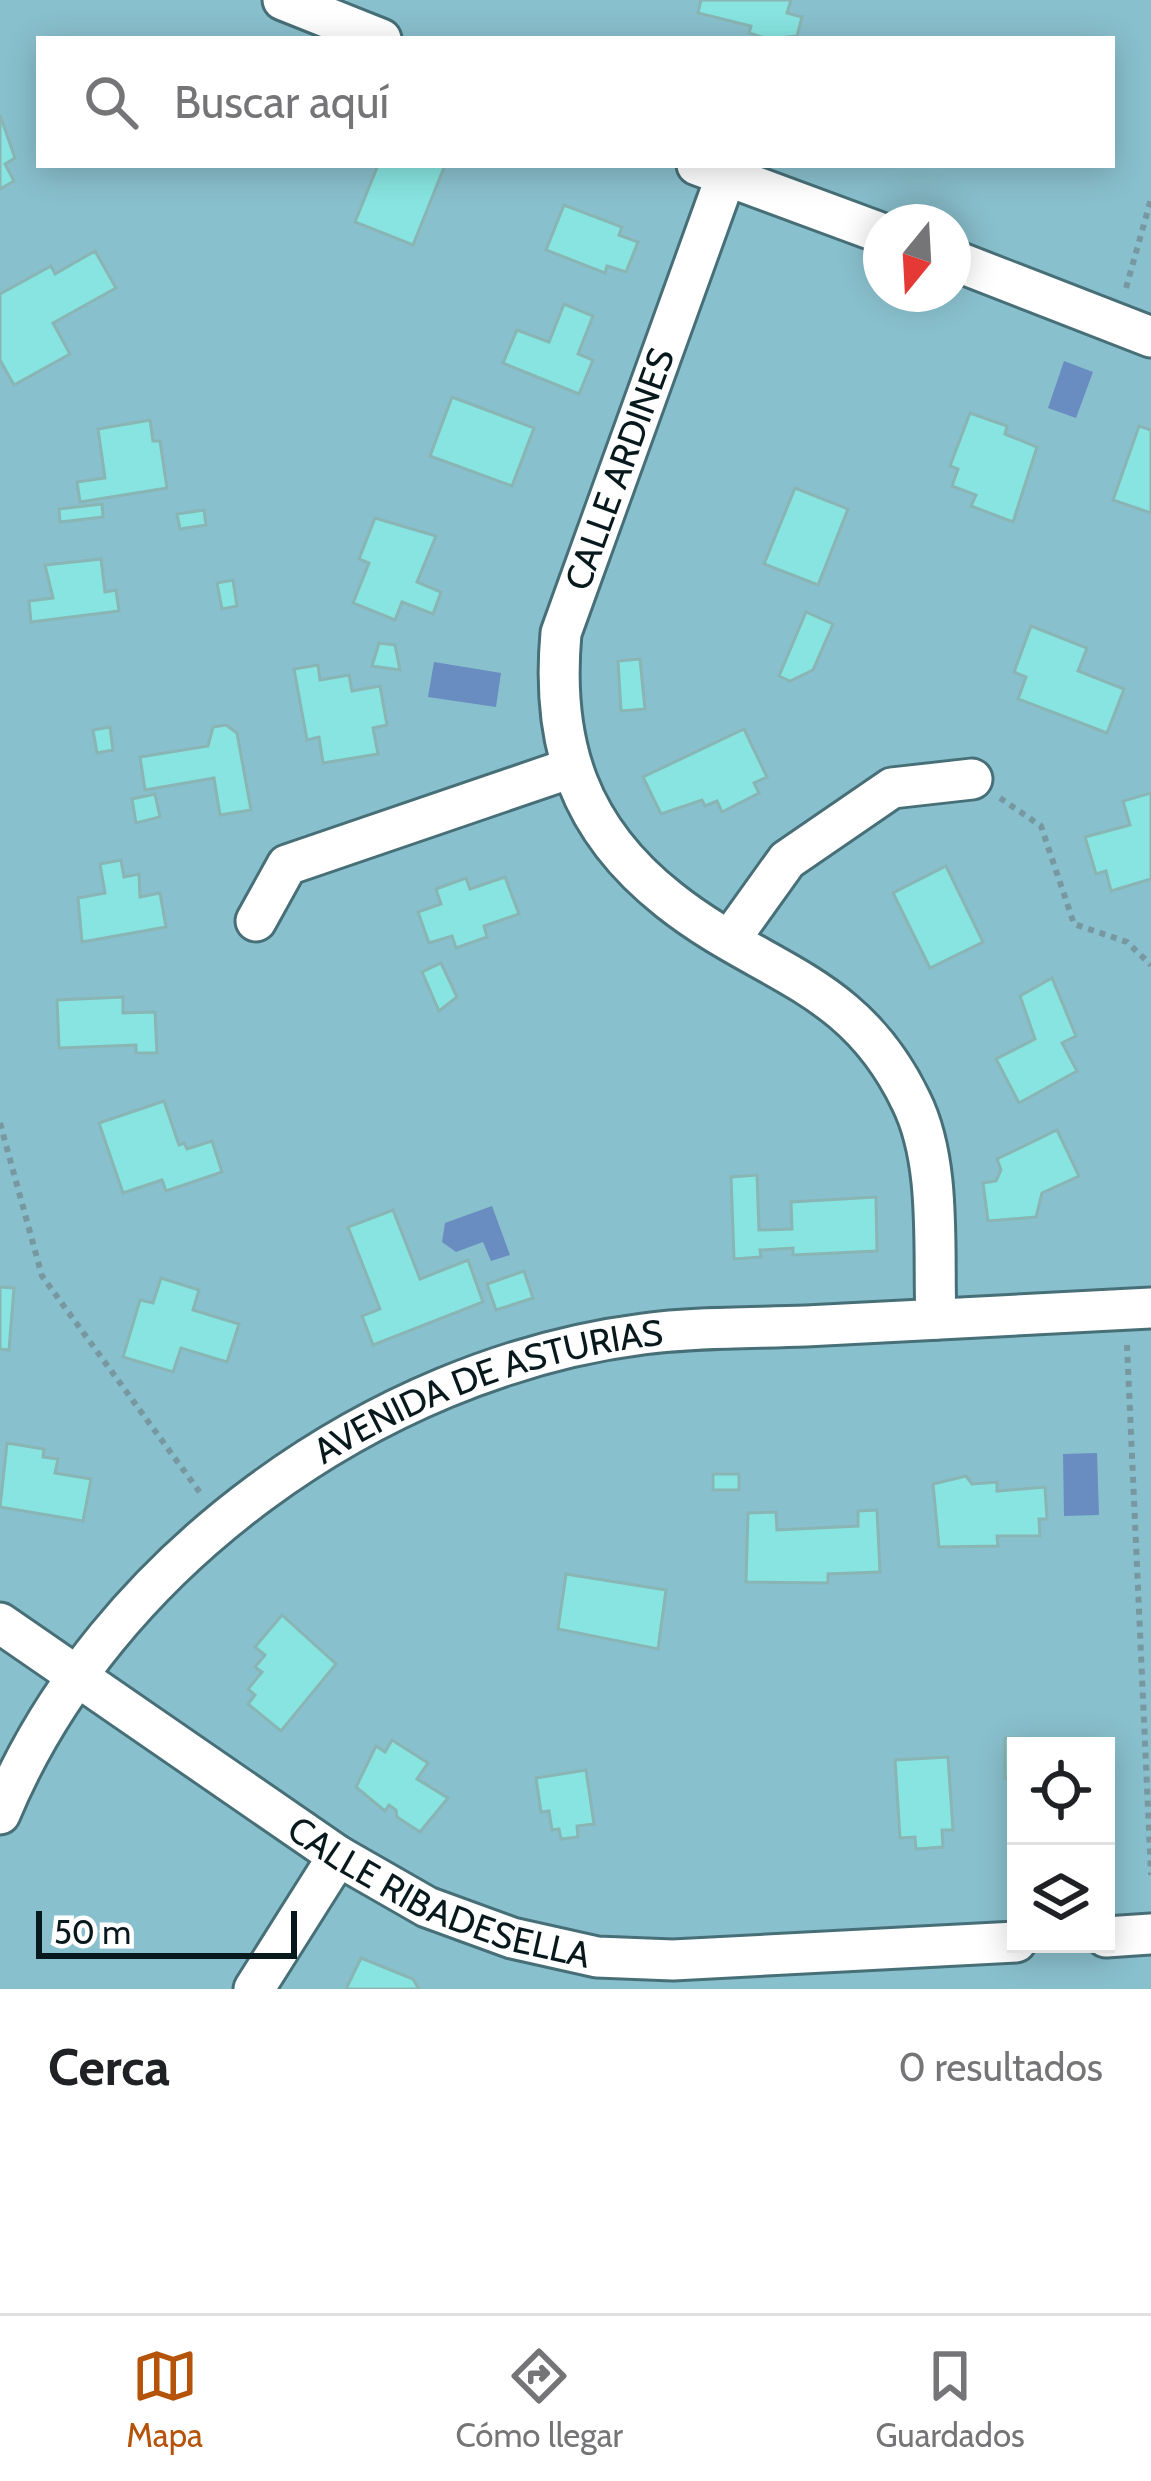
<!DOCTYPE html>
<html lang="es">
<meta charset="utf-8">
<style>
:root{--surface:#fff;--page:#f2f2f2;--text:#202124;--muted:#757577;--line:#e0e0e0;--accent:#b45309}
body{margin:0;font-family:Cabin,sans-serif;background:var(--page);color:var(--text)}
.controls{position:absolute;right:36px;bottom:36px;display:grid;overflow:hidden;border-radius:0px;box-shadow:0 6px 30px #0003}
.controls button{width:108px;height:108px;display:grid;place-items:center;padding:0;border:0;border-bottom:3px solid var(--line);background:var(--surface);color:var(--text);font:60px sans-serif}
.compass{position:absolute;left:863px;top:204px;width:108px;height:108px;border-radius:50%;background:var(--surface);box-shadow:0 6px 30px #0003;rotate:198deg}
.scale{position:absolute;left:36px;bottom:30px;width:261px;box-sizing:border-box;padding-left:12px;border:6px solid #08191d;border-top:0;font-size:33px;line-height:42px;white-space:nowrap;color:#08191d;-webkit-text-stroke:9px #fff;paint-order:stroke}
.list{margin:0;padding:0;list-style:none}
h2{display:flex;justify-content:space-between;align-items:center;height:156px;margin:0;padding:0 48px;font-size:51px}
h2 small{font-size:39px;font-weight:400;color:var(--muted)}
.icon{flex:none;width:66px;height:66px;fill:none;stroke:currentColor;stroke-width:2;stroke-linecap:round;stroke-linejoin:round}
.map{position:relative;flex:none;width:1151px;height:1989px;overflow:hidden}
.search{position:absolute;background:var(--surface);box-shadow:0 6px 30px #0003;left:36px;right:36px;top:36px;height:132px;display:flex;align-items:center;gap:30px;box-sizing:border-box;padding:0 42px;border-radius:0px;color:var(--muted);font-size:45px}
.sheet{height:324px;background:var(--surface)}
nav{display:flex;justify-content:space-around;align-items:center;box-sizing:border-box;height:168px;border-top:3px solid var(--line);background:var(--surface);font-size:33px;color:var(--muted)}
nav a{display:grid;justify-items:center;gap:6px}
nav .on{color:var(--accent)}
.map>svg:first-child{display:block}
</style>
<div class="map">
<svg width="1151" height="1989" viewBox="0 0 1151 1989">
<rect width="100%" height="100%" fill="#c5f0fb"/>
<!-- green -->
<path fill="#89c0cd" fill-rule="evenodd" d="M0 0H1151V1989H0ZM39 39H1112V165H39ZM881 222H953V294H881ZM1016 1746H1106V1944H1016Z"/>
<!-- water -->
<g fill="#698cc1">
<polygon points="1064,361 1093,372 1076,418 1048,408"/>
<polygon points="434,662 501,673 496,707 428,697"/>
<polygon points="492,1206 510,1255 491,1261 483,1242 456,1252 442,1242 445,1223"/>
<polygon points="1097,1453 1099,1515 1064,1516 1063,1454"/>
</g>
<!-- building -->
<g fill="#87e4e0" stroke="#89b5b4" stroke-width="3">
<polygon points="701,0 791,0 787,13 802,17 797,36 768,39 749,33 751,26 698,13"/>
<polygon points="0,115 15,158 5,164 14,181 0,189"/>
<polygon points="378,165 445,165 413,245 355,222"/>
<polygon points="564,205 622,227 619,235 638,242 626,272 607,266 605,273 546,250"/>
<polygon points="95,251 116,288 53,323 70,354 14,385 0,360 0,294 51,266 55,274"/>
<polygon points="564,304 593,316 578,354 593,360 579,394 503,363 517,330 549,342"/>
<polygon points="452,397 534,428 512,486 430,456"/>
<polygon points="970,413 1007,426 1005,434 1037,447 1013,522 971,506 976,495 952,486 958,469 950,466"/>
<polygon points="150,420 153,441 160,441 167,488 80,502 77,482 105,478 98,429"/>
<polygon points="1139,426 1151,430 1151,513 1113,500"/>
<polygon points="795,488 848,509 818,585 764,564"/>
<polygon points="102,504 103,517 60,522 59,509"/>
<polygon points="204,510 206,525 180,529 177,514"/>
<polygon points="375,518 436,536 417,582 441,592 433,614 402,602 395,620 353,603 369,563 359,559"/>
<polygon points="101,559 105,592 116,590 119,611 31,622 29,601 53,598 45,565"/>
<polygon points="233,580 237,606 222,609 217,583"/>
<polygon points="806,612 833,624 813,670 790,681 779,676"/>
<polygon points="1031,626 1087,648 1078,671 1124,689 1107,733 1018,699 1026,677 1014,672"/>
<polygon points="379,643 395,645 400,670 372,666"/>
<polygon points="640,659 645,709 621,711 618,661"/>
<polygon points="318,665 320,680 349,675 352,691 380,686 387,725 373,728 378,754 323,763 319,737 307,740 294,669"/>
<polygon points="226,725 237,733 251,810 220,815 214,778 145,790 140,757 208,746 213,727"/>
<polygon points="110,727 113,750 97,753 93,730"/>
<polygon points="744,729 767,777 754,783 759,793 722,812 717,801 705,806 702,800 661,814 643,777"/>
<polygon points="1151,793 1151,879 1111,891 1106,871 1096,874 1085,837 1130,825 1123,801"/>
<polygon points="155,794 160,817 136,823 132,799"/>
<polygon points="121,860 124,877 139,874 140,897 160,893 166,927 82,942 78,898 105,893 100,864"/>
<polygon points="946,866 983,942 930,968 893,893"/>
<polygon points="505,877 519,914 484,926 487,937 456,948 452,936 429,943 418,912 441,904 436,889 466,878 470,889"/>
<polygon points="441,963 457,997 439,1011 422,972"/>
<polygon points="1052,978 1076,1036 1062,1043 1077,1071 1019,1103 996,1059 1035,1039 1020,996"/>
<polygon points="123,997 123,1013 155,1012 157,1053 136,1053 136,1045 59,1048 57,1000"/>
<polygon points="164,1101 179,1145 184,1143 187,1149 212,1141 222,1172 166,1191 162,1180 123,1193 99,1123"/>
<polygon points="1057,1130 1079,1176 1042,1193 1036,1217 988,1221 983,1183 996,1181 1001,1170 997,1159"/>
<polygon points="757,1175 759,1230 792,1229 791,1202 876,1197 877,1251 793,1255 793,1248 760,1250 761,1257 734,1259 731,1177"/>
<polygon points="393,1210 420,1279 468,1260 483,1302 373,1345 362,1316 380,1309 348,1227"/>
<polygon points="524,1271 533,1298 496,1310 487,1284"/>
<polygon points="161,1278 199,1290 193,1310 239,1324 227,1362 181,1348 173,1372 123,1357 140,1300 153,1303"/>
<polygon points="0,1287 14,1288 9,1350 0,1349"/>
<polygon points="7,1443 44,1449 43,1457 58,1459 55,1473 91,1479 83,1521 0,1507"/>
<rect x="713" y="1474" width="26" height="16"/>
<polygon points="966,1476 972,1484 997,1482 997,1491 1045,1487 1047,1519 1039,1519 1040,1536 997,1536 998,1546 939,1547 933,1484"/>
<polygon points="877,1510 880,1572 828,1574 828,1583 746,1582 748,1513 776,1512 777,1530 858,1526 858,1511"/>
<polygon points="566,1574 666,1590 658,1649 558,1629"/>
<polygon points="282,1615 336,1664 281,1731 248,1704 255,1695 248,1689 262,1672 255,1667 265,1655 255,1647"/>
<polygon points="1005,1738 1025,1738 1025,1746 1016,1746 1016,1778 1005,1778"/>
<polygon points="392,1740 428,1763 417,1779 448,1798 420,1832 397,1817 396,1810 389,1805 385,1811 356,1787 376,1746 385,1752"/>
<polygon points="948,1757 953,1830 942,1830 943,1847 916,1849 915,1837 900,1838 895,1760"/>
<polygon points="586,1770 594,1824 577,1826 578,1837 561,1839 559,1829 552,1830 549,1811 541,1812 536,1778"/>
<polygon points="361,1958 413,1979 419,1989 346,1989"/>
</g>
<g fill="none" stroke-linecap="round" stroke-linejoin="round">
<defs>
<g id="street">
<polyline points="283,0 381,39"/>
<polyline points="697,165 881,233"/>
<path d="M726 176 561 633C551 744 579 829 669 900 762 974 853 980 911 1101 942 1163 933 1251 936 1319"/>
<polyline points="953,260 1151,337"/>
<polyline points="256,921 287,865 568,769"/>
<polyline points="731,938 787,860 892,788 972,779"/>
<path id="s1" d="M0 1623 338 1856 427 1907 512 1938 597 1957 673 1960 1016 1942"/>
<path id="s2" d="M0 1814C104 1563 375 1368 643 1334 696 1327 752 1328 806 1326 921 1320 1036 1314 1151 1308"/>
<polyline points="1106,1937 1151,1934"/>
<polyline points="254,1989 338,1856"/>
</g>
</defs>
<!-- street casing -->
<use href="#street" stroke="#476f78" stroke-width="45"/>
<!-- path -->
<g stroke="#7798a0" stroke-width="6" stroke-dasharray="6 6" stroke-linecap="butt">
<polyline points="1126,288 1151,199"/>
<polyline points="1000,798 1041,826 1074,924 1127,942 1151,965"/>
<polyline points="0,1123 42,1276 201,1494"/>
<polyline points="1127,1345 1151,1875"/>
</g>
<!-- street -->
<use href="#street" stroke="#fff" stroke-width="39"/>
</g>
<g text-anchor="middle" stroke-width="9" stroke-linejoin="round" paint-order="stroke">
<!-- street labels -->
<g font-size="36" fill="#08191d" stroke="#fff">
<text transform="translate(619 469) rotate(-70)" y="13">CALLE ARDINES</text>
<text dy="13" stroke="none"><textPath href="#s2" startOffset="672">AVENIDA DE ASTURIAS</textPath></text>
<text dy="13" stroke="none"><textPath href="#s1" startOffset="519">CALLE RIBADESELLA</textPath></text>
</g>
</g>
</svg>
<div class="controls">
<button><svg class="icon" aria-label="locate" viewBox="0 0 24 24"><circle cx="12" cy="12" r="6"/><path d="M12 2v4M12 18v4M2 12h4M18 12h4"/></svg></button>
<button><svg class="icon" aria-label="layers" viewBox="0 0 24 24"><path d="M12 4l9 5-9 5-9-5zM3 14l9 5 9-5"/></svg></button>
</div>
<svg class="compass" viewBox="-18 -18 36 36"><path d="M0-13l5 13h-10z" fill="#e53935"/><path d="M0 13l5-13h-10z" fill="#757577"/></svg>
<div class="scale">50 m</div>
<div class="search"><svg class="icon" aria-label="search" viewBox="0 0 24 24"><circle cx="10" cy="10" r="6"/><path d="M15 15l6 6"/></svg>Buscar aquí</div>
</div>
<section class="sheet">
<h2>Cerca<small>0 resultados</small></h2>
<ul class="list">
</ul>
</section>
<nav>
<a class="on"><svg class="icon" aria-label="map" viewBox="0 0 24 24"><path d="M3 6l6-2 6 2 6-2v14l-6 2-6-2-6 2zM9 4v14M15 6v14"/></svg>Mapa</a>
<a><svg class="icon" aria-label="directions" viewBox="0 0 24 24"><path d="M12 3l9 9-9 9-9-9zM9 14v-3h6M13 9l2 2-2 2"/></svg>Cómo llegar</a>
<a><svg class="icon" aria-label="saved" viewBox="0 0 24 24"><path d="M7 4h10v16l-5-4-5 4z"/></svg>Guardados</a>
</nav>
